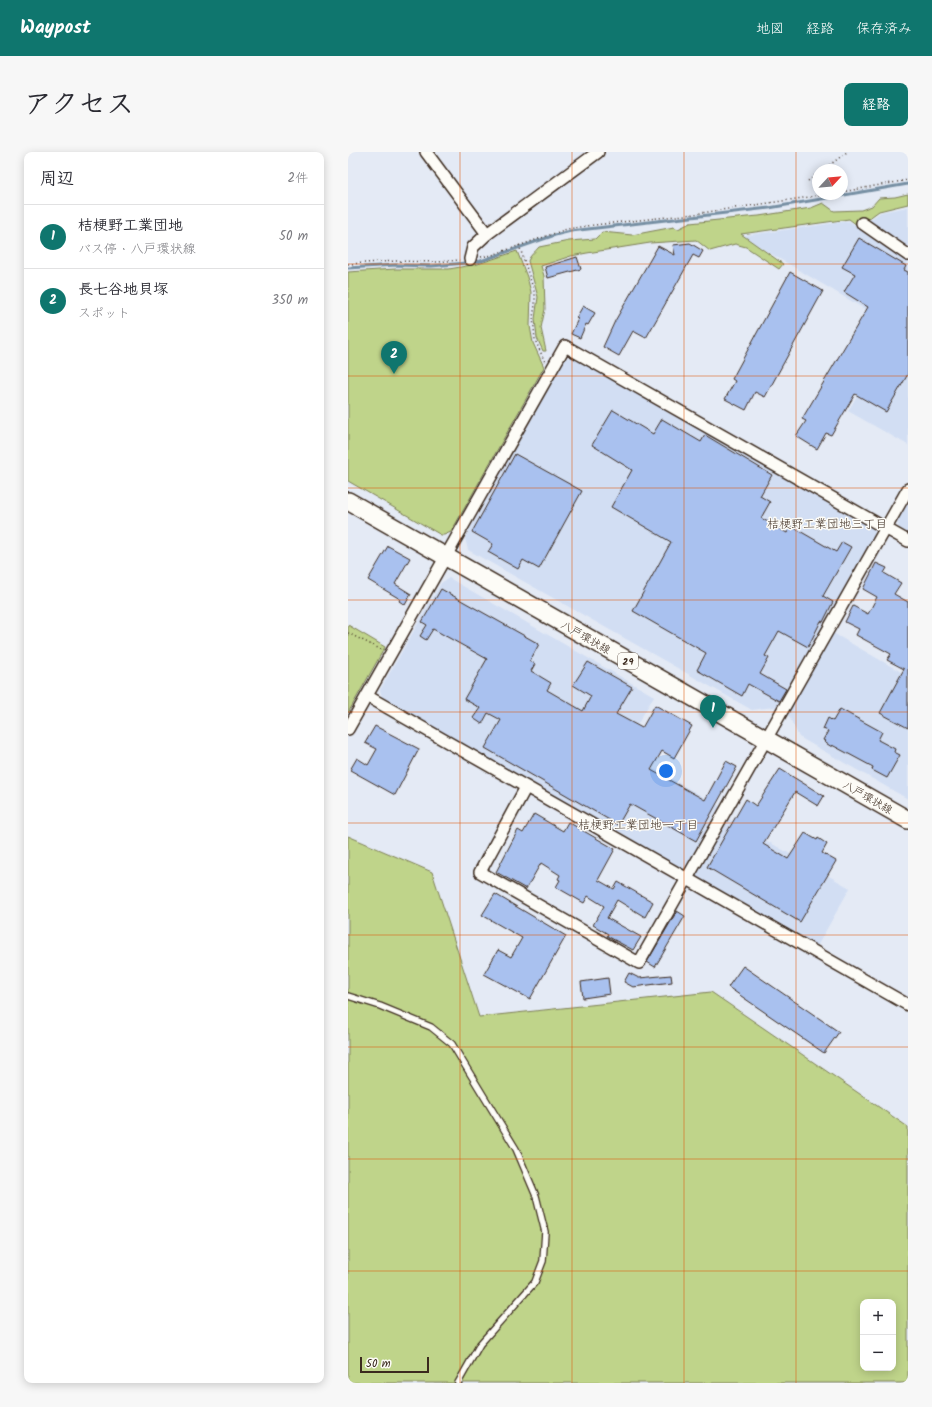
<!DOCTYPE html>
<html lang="ja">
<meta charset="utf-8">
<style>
:root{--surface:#fff;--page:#f7f7f7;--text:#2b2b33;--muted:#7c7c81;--line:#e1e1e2;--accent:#0f766e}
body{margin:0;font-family:Kalam,"Klee One",sans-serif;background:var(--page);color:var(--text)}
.controls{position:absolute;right:12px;bottom:12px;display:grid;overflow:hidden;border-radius:8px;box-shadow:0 2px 10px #0003}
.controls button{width:36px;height:36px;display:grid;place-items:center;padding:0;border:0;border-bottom:1px solid var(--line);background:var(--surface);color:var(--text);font:20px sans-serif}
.compass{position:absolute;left:464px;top:12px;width:36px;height:36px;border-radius:50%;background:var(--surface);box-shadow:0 2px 10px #0003;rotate:64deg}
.scale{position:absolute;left:12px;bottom:10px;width:69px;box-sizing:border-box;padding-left:4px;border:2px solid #3b2a1e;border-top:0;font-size:11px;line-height:14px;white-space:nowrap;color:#3b2a1e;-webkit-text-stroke:3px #fdfcf7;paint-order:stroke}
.you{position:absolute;left:318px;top:619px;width:14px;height:14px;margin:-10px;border:3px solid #fff;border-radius:50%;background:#1a73e8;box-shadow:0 0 0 6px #1a73e833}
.badge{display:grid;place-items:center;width:26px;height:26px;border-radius:50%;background:var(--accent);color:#fff;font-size:13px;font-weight:700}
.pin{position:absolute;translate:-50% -33px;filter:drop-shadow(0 1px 2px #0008)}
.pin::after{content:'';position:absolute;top:21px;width:14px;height:12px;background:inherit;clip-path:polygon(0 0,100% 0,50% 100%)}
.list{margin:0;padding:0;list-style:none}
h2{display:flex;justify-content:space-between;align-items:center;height:52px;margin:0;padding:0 16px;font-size:17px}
h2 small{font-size:13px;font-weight:400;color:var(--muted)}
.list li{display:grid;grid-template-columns:26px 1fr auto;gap:12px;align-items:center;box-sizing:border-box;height:64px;padding:0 16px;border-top:1px solid var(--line)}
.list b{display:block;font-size:15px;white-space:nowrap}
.list p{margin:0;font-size:13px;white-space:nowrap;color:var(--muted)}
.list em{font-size:13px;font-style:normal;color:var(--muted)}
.map{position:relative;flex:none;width:560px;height:1231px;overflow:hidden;border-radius:8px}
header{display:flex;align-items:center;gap:24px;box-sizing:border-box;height:56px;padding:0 20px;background:var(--accent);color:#fff}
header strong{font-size:19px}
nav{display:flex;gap:22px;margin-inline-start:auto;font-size:14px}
.intro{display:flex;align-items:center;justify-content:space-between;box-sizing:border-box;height:96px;padding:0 24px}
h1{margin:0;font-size:28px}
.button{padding:10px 18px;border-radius:8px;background:var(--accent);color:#fff;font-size:14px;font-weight:700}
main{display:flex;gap:24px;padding:0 24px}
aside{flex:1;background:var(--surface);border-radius:8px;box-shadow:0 2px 10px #0003}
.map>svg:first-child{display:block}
</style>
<header>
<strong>Waypost</strong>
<nav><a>地図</a><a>経路</a><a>保存済み</a></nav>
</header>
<div class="intro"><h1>アクセス</h1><a class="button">経路</a></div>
<main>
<aside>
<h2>周辺<small>2件</small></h2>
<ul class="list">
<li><span class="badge">1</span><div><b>桔梗野工業団地</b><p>バス停 · 八戸環状線</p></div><em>50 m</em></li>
<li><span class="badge">2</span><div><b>長七谷地貝塚</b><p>スポット</p></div><em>350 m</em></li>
</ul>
</aside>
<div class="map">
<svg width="560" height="1231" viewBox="0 0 560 1231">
<rect width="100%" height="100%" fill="#e4eaf5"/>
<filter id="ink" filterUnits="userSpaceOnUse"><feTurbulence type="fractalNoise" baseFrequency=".025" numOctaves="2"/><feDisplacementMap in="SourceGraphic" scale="8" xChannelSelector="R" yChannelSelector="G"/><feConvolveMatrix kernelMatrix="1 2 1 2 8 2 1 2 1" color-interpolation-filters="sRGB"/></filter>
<g filter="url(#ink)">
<!-- built -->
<g fill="#d2def3">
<polygon points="560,55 560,96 520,69 533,60"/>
<polygon points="501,69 560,110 560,157 549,176 393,84"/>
<polygon points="560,158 560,293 500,259"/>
<polygon points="226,204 526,376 527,384 432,554 404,558 120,398 117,386 216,207"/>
<polygon points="560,348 560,381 551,376 549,367"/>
<polygon points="101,426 306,544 274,599 373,655 370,661 502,736 468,796 34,545 32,538 93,431"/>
<polygon points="485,481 560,524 560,647 451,585 439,560"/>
</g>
<!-- green -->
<g fill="#bfd48a" stroke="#7d7f54" fill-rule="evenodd">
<path d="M560 42V52L531 59 520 67 515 65 509 73 501 67 393 82 435 112 431 117 398 95 387 92 362 99 348 88 302 91 239 101 223 104 193 114 196 124 197 157 193 176 198 199H195L189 186 187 167 190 145 180 109C182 103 187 100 191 95L221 89 247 87 254 80 284 83 326 75 330 77 342 71 399 65 411 64 463 56 475 51 486 59 513 58 524 54 531 46 547 45Z"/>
<polygon points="169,99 179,125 183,140 182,174 185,191 196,215 103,380 96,383 93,383 0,329 0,120 47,117 101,117 130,112"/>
<polygon points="0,473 37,495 0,561"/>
<path d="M0 684 84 720 131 865 363 840 560 975V1231H0ZM515 1150H545V1216H515Z"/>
</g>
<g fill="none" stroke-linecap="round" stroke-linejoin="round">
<!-- stream -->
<polyline stroke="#768fa3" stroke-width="3" points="0,116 48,113 83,114 130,110 207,83 223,79 421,56 560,32"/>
</g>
<!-- building -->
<g fill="#a9c1ef" stroke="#3b2a1e">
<polygon points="511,86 558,114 556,118 560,120 560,222 538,260 507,242 483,283 478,281 469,297 448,284 458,269 454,267 520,155 496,140 507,122 494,115"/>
<polygon points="342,91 355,99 351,106 345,103 298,186 285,179 271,204 255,195 267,169 310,94 327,103 325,93"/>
<polygon points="229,105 233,117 200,126 197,115"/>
<polygon points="442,120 475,139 417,245 407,240 398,258 377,247 387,229 384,227"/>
<polygon points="235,154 247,161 240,173 238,172 232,186 223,182 230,167 228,166"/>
<polygon points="265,258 305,282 314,267 353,290 357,283 424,323 412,344 422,350 413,366 439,381 443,374 488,400 494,390 503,395 475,444 485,450 475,470 473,469 460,495 431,479 417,504 421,506 412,522 438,537 431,549 400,532 394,544 349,518 358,501 285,459 323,390 263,355 284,318 244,293"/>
<polygon points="167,302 234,339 191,417 175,408 170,417 140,400 145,392 124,380"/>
<polygon points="40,394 62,406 47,432 63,442 57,453 51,449 52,447 20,428"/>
<polygon points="528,411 539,416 536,421 553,431 546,442 560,450 560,576 532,561 556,517 539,508 543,502 508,483 511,477 497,470 505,454 520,462 529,445 515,437"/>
<polygon points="93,437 191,492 182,509 187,512 183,519 203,531 199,538 235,559 243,544 225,533 240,510 284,535 268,562 294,576 307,553 344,574 326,606 314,599 303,618 357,648 378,609 389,615 348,689 282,652 270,673 137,596 153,568 140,561 134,572 125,566 132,556 116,547 139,507 85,477 78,488 72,484 79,473 74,470"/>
<polygon points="492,557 534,580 530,588 547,597 546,600 552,603 539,626 524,618 525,615 484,593 484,595 476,590 477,589 475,588 480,579 475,577 480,566 485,569"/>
<polygon points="27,574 71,597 47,643 2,618 9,606 20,613 29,597 17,591"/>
<polygon points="432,617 476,644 470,654 447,640 415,692 440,707 457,681 469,688 470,686 479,692 474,701 488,709 452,770 359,715 398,647 408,654"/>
<polygon points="186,662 215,679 220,670 267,697 250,728 266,737 270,730 305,750 297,765 269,748 259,766 293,785 285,798 259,784 260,782 245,773 256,754 240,744 236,751 208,735 212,728 210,727 212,723 193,711 178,737 148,720 170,678 175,681"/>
<polygon points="147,742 218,784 182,847 136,822 150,798 163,805 174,786 134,763"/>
<polygon points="329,759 337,764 307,815 299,810"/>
<polygon points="395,814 491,880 476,901 380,835"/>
<polygon points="281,821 291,826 323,823 324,830 285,835 276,830"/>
<polygon points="260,826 262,842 235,846 233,830"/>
</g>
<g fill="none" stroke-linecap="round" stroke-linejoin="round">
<defs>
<polyline id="lane" points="0,844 32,854 83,875 104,892 168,997 188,1044 197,1080 195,1109 187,1130 132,1192 110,1231"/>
<g id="street">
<polyline points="78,0 139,82"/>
<polyline points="514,71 560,103"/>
<polyline points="122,107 125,95 139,82 250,0"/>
<polyline points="19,544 560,853"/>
<polyline points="0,577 217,194 560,389"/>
<polyline points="178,635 132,720 291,811 560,337"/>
</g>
<polyline id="primary" points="0,349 560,668"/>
</defs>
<!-- lane casing -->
<use href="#lane" stroke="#3b2a1e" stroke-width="8"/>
<!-- street casing -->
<use href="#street" stroke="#3b2a1e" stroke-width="14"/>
<!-- primary casing -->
<use href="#primary" stroke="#3b2a1e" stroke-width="20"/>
<!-- path -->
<g stroke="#3b2a1e" stroke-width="1.5" stroke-dasharray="1 3" stroke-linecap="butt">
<polyline points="475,18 499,0"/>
<polyline points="460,29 470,21"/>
<polyline points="494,40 560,28"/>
<polyline points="171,93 187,142 187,153 185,165 187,188 197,210"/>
<polyline points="133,105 144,103 219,77 246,73 346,62 482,42"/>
<polyline points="0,112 47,109 89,110 112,108"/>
<polyline points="0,481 34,498"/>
</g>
<!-- lane -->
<use href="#lane" stroke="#fdfcf7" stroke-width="5.5"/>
<!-- street -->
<use href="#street" stroke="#fdfcf7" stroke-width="11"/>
<!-- primary -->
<use href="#primary" stroke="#fdfcf7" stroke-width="17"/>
</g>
</g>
<!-- grid -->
<path fill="none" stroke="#df570d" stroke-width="1" stroke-opacity="0.55" d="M112 0V1231M224 0V1231M336 0V1231M448 0V1231M0 112H560M0 224H560M0 336H560M0 448H560M0 560H560M0 671H560M0 783H560M0 895H560M0 1007H560M0 1119H560"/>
<g text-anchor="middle" stroke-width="3" stroke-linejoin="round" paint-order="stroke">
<!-- shield labels -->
<rect fill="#fdfcf7" stroke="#75695f" stroke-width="1" x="270" y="501" width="20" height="16" rx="3"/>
<g font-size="10" font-weight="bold" fill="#3b2a1e">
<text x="280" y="513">29</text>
</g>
<!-- street labels -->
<g font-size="11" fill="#3b2a1e" stroke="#fdfcf7">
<text transform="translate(238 485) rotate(30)" y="4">八戸環状線</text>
<text transform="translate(520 645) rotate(30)" y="4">八戸環状線</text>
</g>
<!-- neighbourhood labels -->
<g font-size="12" fill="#3b2a1e" stroke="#fdfcf7">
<text x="479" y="376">桔梗野工業団地三丁目</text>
<text x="290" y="677">桔梗野工業団地一丁目</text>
</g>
</g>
</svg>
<div class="controls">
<button>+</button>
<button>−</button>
</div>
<svg class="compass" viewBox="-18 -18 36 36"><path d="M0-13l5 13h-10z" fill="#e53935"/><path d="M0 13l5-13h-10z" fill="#7c7c81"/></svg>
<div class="scale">50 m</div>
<div class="you"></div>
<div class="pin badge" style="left:365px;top:576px">1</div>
<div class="pin badge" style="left:46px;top:222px">2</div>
</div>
</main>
